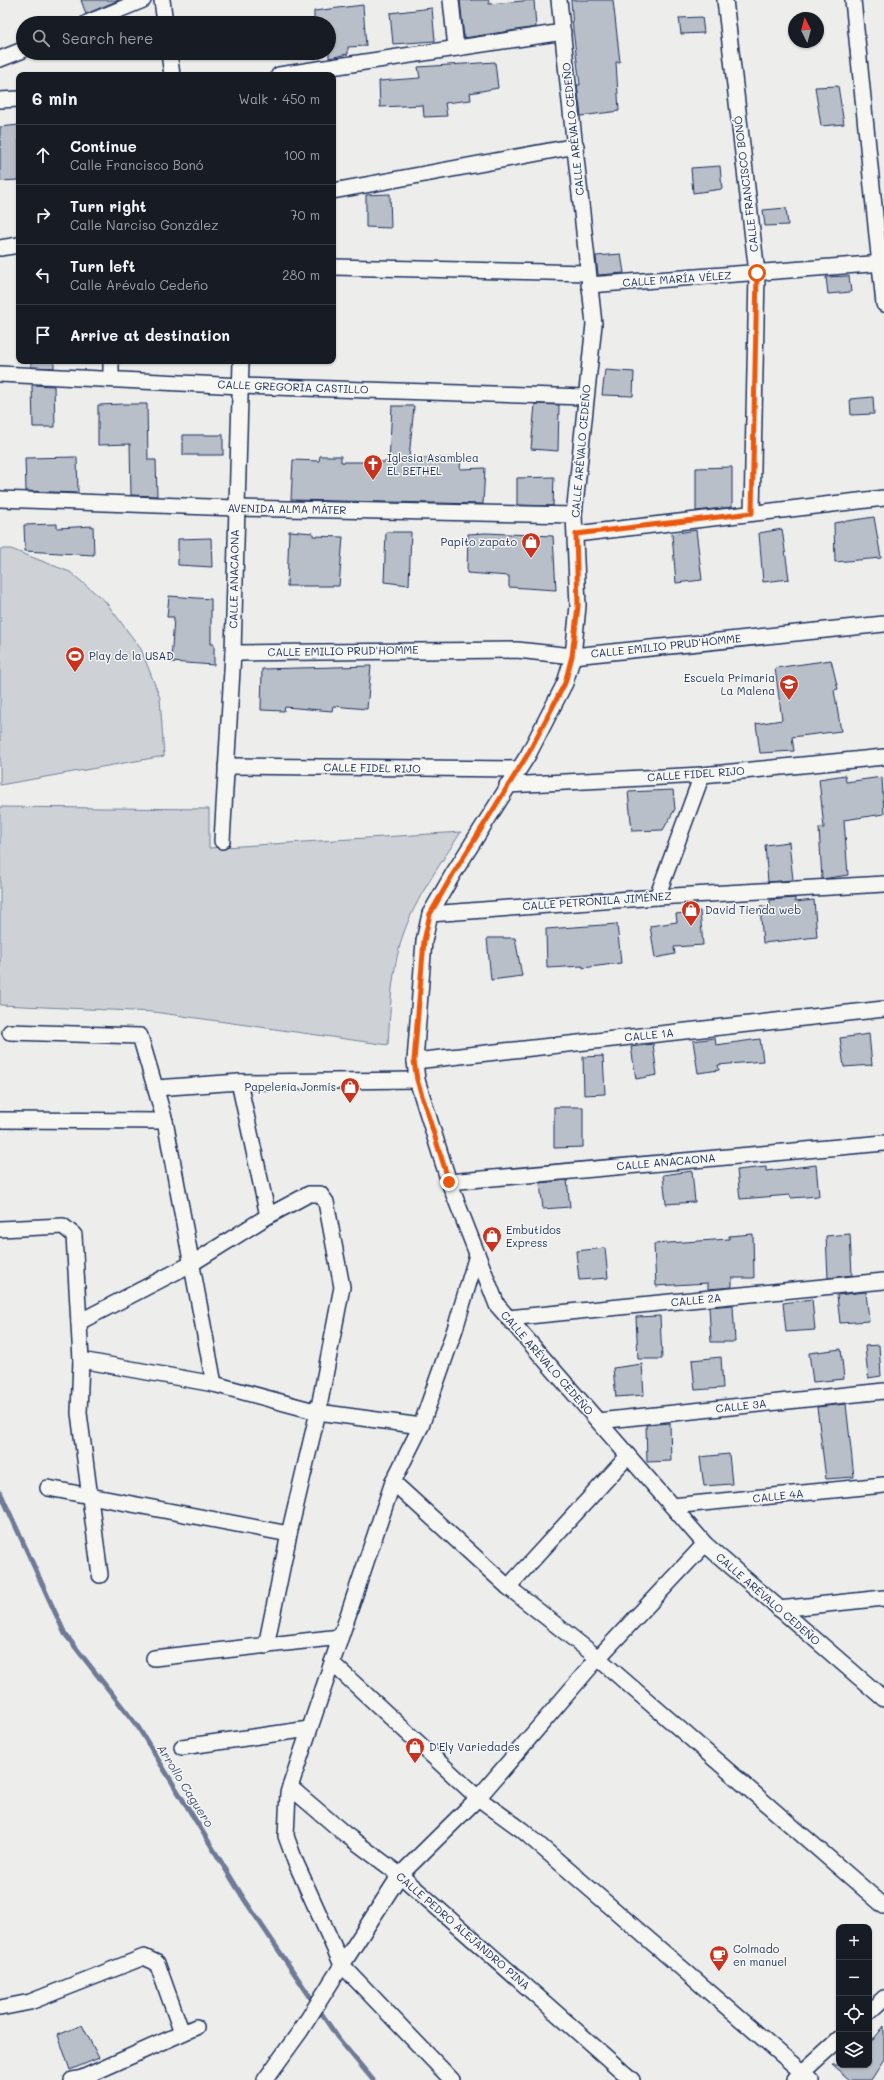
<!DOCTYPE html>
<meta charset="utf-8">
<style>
:root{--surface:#171b24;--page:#20242c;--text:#f1f3f6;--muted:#9ea1a6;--line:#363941}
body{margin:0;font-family:Mali,sans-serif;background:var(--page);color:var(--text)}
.controls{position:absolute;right:12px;bottom:12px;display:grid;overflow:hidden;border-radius:8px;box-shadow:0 1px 3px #0004}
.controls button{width:36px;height:36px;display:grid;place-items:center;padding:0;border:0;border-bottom:1px solid var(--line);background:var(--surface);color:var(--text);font:20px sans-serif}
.compass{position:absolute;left:788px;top:12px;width:36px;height:36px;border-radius:50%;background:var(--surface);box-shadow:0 1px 3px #0004;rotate:354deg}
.stop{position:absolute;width:12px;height:12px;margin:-9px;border:3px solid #ea580c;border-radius:50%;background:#fff}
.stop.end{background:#ea580c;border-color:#fff;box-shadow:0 1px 4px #0008}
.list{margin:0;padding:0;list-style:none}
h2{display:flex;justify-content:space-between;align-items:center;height:52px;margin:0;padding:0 16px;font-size:17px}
h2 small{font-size:13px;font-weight:400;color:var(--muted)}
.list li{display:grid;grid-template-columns:26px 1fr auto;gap:12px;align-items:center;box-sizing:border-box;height:60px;padding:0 16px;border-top:1px solid var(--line)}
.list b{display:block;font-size:15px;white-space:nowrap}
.list p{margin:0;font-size:13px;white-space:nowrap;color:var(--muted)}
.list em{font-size:13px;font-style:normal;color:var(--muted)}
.icon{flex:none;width:22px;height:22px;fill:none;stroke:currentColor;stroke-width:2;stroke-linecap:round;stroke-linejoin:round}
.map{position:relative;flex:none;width:884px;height:2080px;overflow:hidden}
.search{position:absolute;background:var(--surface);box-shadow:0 1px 3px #0004;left:16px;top:16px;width:320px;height:44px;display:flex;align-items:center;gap:10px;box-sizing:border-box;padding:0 14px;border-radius:22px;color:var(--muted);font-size:15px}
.panel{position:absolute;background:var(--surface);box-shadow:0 1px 3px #0004;left:16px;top:72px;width:320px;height:292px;border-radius:8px}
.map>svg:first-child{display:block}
</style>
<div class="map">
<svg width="884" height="2080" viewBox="0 0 884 2080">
<rect width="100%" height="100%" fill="#edeeec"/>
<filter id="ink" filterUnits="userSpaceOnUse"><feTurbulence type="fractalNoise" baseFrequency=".025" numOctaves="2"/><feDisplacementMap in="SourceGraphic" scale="8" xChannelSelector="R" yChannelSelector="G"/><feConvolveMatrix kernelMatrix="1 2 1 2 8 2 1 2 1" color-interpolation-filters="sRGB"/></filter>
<g filter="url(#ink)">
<!-- green -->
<g fill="#ced2d7" stroke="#74809a">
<polygon points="0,549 11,549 70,572 105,601 141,649 160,698 164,756 0,785"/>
<path d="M0 807 209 809V848L461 832C438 868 411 904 400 945 391 978 390 1012 388 1045L154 1012 0 1005Z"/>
</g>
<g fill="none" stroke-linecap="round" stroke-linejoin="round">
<!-- stream -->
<polyline stroke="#6e7a96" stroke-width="5" points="0,1492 65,1634 138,1727 244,1899 338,2038 373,2080"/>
</g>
<!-- building -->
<g fill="#b9bfc8" stroke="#1b2f5e">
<polygon points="81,0 119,0 86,14"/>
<polygon points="460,0 489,0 489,4 534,0 536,27 464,38"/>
<polygon points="571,0 613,0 620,62 616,62 619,111 581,116 577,85 580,85 573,30"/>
<polygon points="363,5 366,46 348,47 348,54 329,58 329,23 314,23 314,11"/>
<polygon points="432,8 435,41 393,44 390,13"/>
<polygon points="702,17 704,33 681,34 679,18"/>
<polygon points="495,62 498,88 470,93 471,100 445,103 447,116 424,117 423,105 380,107 379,81 420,78 418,67"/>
<polygon points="838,86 844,124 821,126 815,87"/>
<polygon points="19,125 19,180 0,181 0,127"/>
<polygon points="720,166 722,189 693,193 691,168"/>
<polygon points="390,194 391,228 366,227 366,195"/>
<polygon points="786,208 788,225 765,226 763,210"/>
<polygon points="621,254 624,273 598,275 596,256"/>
<polygon points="849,276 851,292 828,294 826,277"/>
<polygon points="31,361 54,361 54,368 31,367"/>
<polygon points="605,370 634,372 633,396 602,395"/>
<polygon points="32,385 54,386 55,427 33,427"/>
<polygon points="873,397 874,414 851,415 850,399"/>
<polygon points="124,404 147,404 148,460 156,460 157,496 131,495 130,444 98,445 98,405"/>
<polygon points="535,404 559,405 558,451 531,449"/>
<polygon points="392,406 414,406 409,458 461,458 460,469 485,468 483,504 291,500 293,460 319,461 320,456 341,456 341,462 389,462"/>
<rect x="183" y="435" width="40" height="20"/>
<polygon points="77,457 78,493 26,491 25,458"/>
<polygon points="732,467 732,507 696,511 696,468"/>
<polygon points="554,477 553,506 517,505 517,478"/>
<polygon points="874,517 881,558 835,562 834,523"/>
<polygon points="57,524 57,528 93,526 94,555 25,551 24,525"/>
<polygon points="782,529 789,579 763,582 759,533"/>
<polygon points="696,530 702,580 676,583 672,534"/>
<polygon points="289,531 313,533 313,536 343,537 339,586 287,586"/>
<polygon points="386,532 411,532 409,585 384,582"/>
<polygon points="486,533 553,536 556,590 509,587 509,576 467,573 468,534"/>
<polygon points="211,538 212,567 178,565 178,539"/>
<polygon points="169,596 211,599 211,644 214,644 214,665 171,662 174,617 167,617"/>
<polygon points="831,660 838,689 834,690 841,731 792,737 794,751 760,753 756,724 782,720 775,668"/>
<polygon points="371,666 367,709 333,706 332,711 285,707 284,711 261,710 262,669"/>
<polygon points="845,775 846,782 882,777 884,814 844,820 848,875 822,879 819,828 824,828 819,779"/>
<polygon points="673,790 675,809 663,830 632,831 628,792"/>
<polygon points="789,842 793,880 768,882 765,845"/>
<polygon points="795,898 795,902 814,900 817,937 763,943 760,906 770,905 770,900"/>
<polygon points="700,911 703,945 674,947 675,954 655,958 650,926 677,922 676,914"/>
<polygon points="617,924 621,963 583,968 583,966 547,968 546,929"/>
<polygon points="487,938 515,938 522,976 491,980"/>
<polygon points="869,1034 872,1065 844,1067 840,1038"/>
<polygon points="715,1038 716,1045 760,1039 763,1061 718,1065 719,1070 698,1073 693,1041"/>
<polygon points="653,1044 657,1075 636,1079 631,1047"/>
<polygon points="603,1056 605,1094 584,1095 583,1057"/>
<polygon points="554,1107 583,1107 583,1147 554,1148"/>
<polygon points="816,1165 819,1196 791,1198 790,1195 740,1199 737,1170 766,1167 766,1171"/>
<polygon points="692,1171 695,1202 666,1204 663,1175"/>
<polygon points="567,1180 570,1207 543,1209 540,1183"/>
<polygon points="753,1234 754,1278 732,1278 732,1287 708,1289 708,1283 656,1286 654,1244 729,1239 729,1236"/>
<polygon points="850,1234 852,1275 828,1278 826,1236"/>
<polygon points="605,1248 608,1278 579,1280 576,1251"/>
<polygon points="866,1292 869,1321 840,1323 837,1295"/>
<polygon points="812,1299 815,1330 786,1332 783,1303"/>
<polygon points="733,1305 735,1342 711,1342 709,1307"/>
<polygon points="660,1316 662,1359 638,1359 636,1317"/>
<polygon points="879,1345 881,1376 868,1378 865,1346"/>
<polygon points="841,1349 844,1379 813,1382 809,1353"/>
<polygon points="721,1357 723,1388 695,1390 692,1360"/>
<polygon points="642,1364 644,1395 616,1397 613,1368"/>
<polygon points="846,1404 854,1477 826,1479 817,1407"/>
<polygon points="670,1423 671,1461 647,1462 646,1425"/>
<polygon points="729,1454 732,1484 704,1486 700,1457"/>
<polygon points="82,2025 99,2058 70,2070 58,2035"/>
<polygon points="884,2026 884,2060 871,2080 850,2080 832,2065 869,2065 869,2045"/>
</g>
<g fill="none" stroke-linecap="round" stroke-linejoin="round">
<defs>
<g id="minor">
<polyline points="162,0 165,23"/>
<polyline points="451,0 456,48"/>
<polyline points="559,0 594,324 574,515 578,606 573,656 565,683 528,755 453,874 430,914 424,941 415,1061 417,1080 449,1182 497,1305 705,1544 884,1699"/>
<polyline points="725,0 757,273 752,513"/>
<polyline points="853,0 884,304"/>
<polyline points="87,23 143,0"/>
<polyline points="169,53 172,75"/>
<polyline points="0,59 23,50"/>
<polyline points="279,75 563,32"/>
<polyline points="0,100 19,99"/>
<polyline points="333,191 576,146"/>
<polyline points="0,248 19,245"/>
<polyline points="333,267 588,273"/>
<polyline points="589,285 884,263"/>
<polyline points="0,374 241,386 585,397"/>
<polyline points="111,378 111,361"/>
<polyline points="0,499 235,508 574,515"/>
<polyline points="576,534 884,498"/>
<polyline points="233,653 517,650 573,656 884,624"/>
<polyline points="226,766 518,769"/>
<polyline points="507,785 702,775 884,757"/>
<polyline points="222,841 233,653 241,361"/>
<polyline points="657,897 702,775"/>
<polyline points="430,914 657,897 884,884"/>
<polyline points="10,1032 140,1036 165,1121 214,1384"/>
<polyline points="415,1061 884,1009"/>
<polyline points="239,1082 268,1216"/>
<polyline points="156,1088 239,1082 417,1080"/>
<polyline points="0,1120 165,1121"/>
<polyline points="449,1182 884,1143"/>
<polyline points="0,1229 63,1226 74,1235 81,1360 79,1413 100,1575"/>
<polyline points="508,1318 884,1281"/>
<polyline points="79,1322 191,1264 268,1216 309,1194 320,1194 326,1202 342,1287 318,1412 289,1534 266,1646"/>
<polyline points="81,1360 214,1384 318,1412 421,1426"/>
<polyline points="598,1421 884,1391"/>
<polyline points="393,1482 508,1587 598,1658 884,1906"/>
<polyline points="48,1488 289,1534"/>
<polyline points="672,1506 884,1485"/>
<polyline points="508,1587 628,1456"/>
<polyline points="779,1609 884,1598"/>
<polyline points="154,1658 340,1637"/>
<polyline points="332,1663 478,1798 522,1830 811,2080"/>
<polyline points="182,1747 309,1729"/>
<polyline points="290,1787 345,1834 400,1875 632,2080"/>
<polyline points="0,2008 30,2002 144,1957 157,1963 182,2033"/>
<polyline points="869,2012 884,1998"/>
<polyline points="795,2079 839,2039"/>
<polyline points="72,2080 82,2078 196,2027"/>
<polyline points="265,2080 301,2030 342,1965 295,1861 286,1836 288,1793 393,1482 421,1426 455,1329 477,1255"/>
<polyline points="452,2080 342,1965 400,1875 478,1798 598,1658 705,1544"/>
</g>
</defs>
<!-- minor casing -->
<use href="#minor" stroke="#1b2f5e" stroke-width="18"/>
<!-- minor -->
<use href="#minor" stroke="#f6f6f2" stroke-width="15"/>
</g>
</g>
<g fill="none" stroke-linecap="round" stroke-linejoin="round" filter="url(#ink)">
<!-- route -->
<polyline stroke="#ea580c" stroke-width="5" points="449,1182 417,1080 414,1061 424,941 430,914 453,874 528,754 565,683 572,656 578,606 576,534 752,513 757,273"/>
</g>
<!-- icons -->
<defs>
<symbol id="church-pin" viewBox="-11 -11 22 30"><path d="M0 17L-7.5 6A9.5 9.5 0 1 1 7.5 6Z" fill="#c8321e" stroke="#f6f6f2"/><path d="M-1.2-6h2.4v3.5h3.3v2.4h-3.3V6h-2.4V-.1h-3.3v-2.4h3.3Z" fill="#fff"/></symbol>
<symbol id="shop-pin" viewBox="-11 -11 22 30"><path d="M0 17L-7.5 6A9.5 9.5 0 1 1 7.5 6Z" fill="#c8321e" stroke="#f6f6f2"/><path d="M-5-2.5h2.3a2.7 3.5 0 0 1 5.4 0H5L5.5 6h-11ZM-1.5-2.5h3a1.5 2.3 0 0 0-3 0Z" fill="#fff"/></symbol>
<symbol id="stadium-pin" viewBox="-11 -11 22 30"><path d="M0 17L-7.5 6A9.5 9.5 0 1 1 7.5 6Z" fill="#c8321e" stroke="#f6f6f2"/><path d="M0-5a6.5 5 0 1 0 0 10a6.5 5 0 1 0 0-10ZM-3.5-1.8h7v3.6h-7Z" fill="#fff"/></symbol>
<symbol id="school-pin" viewBox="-11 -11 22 30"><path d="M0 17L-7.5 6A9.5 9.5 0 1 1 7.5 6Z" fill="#c8321e" stroke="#f6f6f2"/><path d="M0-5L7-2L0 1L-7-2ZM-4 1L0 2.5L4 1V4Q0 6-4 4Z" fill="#fff"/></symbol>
<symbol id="cafe-pin" viewBox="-11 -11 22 30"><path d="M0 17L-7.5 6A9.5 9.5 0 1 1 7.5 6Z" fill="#c8321e" stroke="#f6f6f2"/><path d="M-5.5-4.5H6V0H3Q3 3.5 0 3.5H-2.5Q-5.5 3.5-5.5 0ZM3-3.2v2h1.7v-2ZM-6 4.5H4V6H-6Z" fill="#fff"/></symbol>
</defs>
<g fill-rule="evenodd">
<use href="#church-pin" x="362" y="453" width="22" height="30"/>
<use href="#shop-pin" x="520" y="531" width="22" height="30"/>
<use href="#stadium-pin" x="64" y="645" width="22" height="30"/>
<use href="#school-pin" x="778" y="673" width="22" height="30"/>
<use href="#shop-pin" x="680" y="899" width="22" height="30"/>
<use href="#shop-pin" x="339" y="1076" width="22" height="30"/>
<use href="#shop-pin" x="481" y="1225" width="22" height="30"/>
<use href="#shop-pin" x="404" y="1736" width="22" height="30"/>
<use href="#cafe-pin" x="708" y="1944" width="22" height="30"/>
</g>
<g text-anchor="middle" stroke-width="3" stroke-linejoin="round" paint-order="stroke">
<!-- street labels -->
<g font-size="11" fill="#1b2f5e" stroke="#f6f6f2">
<text transform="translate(573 129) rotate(-96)" y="4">CALLE ARÉVALO CEDEÑO</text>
<text transform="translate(746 184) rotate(-97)" y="4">CALLE FRANCISCO BONÓ</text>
<text transform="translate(677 279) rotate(-4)" y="4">CALLE MARÍA VÉLEZ</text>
<text transform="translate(293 387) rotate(2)" y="4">CALLE GREGORIA CASTILLO</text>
<text transform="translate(581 451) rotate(-85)" y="4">CALLE ARÉVALO CEDEÑO</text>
<text transform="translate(287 509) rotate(1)" y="4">AVENIDA ALMA MÁTER</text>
<text transform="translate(234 579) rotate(-89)" y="4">CALLE ANACAONA</text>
<text transform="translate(666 646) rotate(-6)" y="4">CALLE EMILIO PRUD'HOMME</text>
<text transform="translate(343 651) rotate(-1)" y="4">CALLE EMILIO PRUD'HOMME</text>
<text transform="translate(372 768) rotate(1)" y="4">CALLE FIDEL RIJO</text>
<text transform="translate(696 774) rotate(-4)" y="4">CALLE FIDEL RIJO</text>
<text transform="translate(597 901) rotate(-4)" y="4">CALLE PETRONILA JIMÉNEZ</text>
<text transform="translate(649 1035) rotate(-6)" y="4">CALLE 1A</text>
<text transform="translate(666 1162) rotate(-5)" y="4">CALLE ANACAONA</text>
<text transform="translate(696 1300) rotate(-6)" y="4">CALLE 2A</text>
<text transform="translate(547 1363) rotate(49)" y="4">CALLE ARÉVALO CEDEÑO</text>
<text transform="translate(741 1406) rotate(-6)" y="4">CALLE 3A</text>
<text transform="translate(778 1496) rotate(-6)" y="4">CALLE 4A</text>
<text transform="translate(768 1599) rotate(41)" y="4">CALLE ARÉVALO CEDEÑO</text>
<text transform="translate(463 1931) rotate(41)" y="4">CALLE PEDRO ALEJANDRO PINA</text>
</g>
<!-- poi labels -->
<g font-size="11" fill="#1b2f5e" stroke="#f6f6f2" text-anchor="start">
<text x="387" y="462">Iglesia Asamblea<tspan x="387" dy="13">EL BETHEL</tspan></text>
<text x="517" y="546" text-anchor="end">Papito zapato</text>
<text x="89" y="660">Play de la USAD</text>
<text x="775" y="682" text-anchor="end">Escuela Primaria<tspan x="775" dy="13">La Malena</tspan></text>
<text x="705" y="914">David Tienda web</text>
<text x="336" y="1091" text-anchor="end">Papeleria Jormis</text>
<text x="506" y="1234">Embutidos<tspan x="506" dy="13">Express</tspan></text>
<text x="429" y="1751">D'Ely Variedades</text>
<text x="733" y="1953">Colmado<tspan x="733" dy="13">en manuel</tspan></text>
</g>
<!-- water labels -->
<g font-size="12" font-style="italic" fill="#44547a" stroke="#f6f6f2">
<text transform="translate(185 1786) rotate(58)" y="4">Arrollo Caguero</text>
</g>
</g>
</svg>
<div class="controls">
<button>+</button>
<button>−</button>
<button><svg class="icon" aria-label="locate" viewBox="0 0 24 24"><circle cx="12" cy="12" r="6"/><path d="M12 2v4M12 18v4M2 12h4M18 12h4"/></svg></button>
<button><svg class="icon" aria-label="layers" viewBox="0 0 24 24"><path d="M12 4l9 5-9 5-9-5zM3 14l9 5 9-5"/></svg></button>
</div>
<svg class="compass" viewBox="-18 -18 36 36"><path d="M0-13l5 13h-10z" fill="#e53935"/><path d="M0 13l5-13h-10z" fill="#9ea1a6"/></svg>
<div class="stop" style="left:757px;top:273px"></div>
<div class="stop end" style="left:449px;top:1182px"></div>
<div class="search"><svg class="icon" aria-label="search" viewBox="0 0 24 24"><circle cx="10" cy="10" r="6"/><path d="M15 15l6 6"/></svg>Search here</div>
<section class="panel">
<h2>6 min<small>Walk · 450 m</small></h2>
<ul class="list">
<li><svg class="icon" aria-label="ahead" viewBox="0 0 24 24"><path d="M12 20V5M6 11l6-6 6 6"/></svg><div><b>Continue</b><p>Calle Francisco Bonó</p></div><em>100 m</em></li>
<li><svg class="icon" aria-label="right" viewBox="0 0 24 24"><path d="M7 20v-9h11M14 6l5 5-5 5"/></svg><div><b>Turn right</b><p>Calle Narciso González</p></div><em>70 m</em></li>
<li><svg class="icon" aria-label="left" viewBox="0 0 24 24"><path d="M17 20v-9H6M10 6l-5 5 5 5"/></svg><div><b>Turn left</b><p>Calle Arévalo Cedeño</p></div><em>280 m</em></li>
<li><svg class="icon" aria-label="arrive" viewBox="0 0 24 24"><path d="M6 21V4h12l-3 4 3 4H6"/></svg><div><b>Arrive at destination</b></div></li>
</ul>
</section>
</div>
